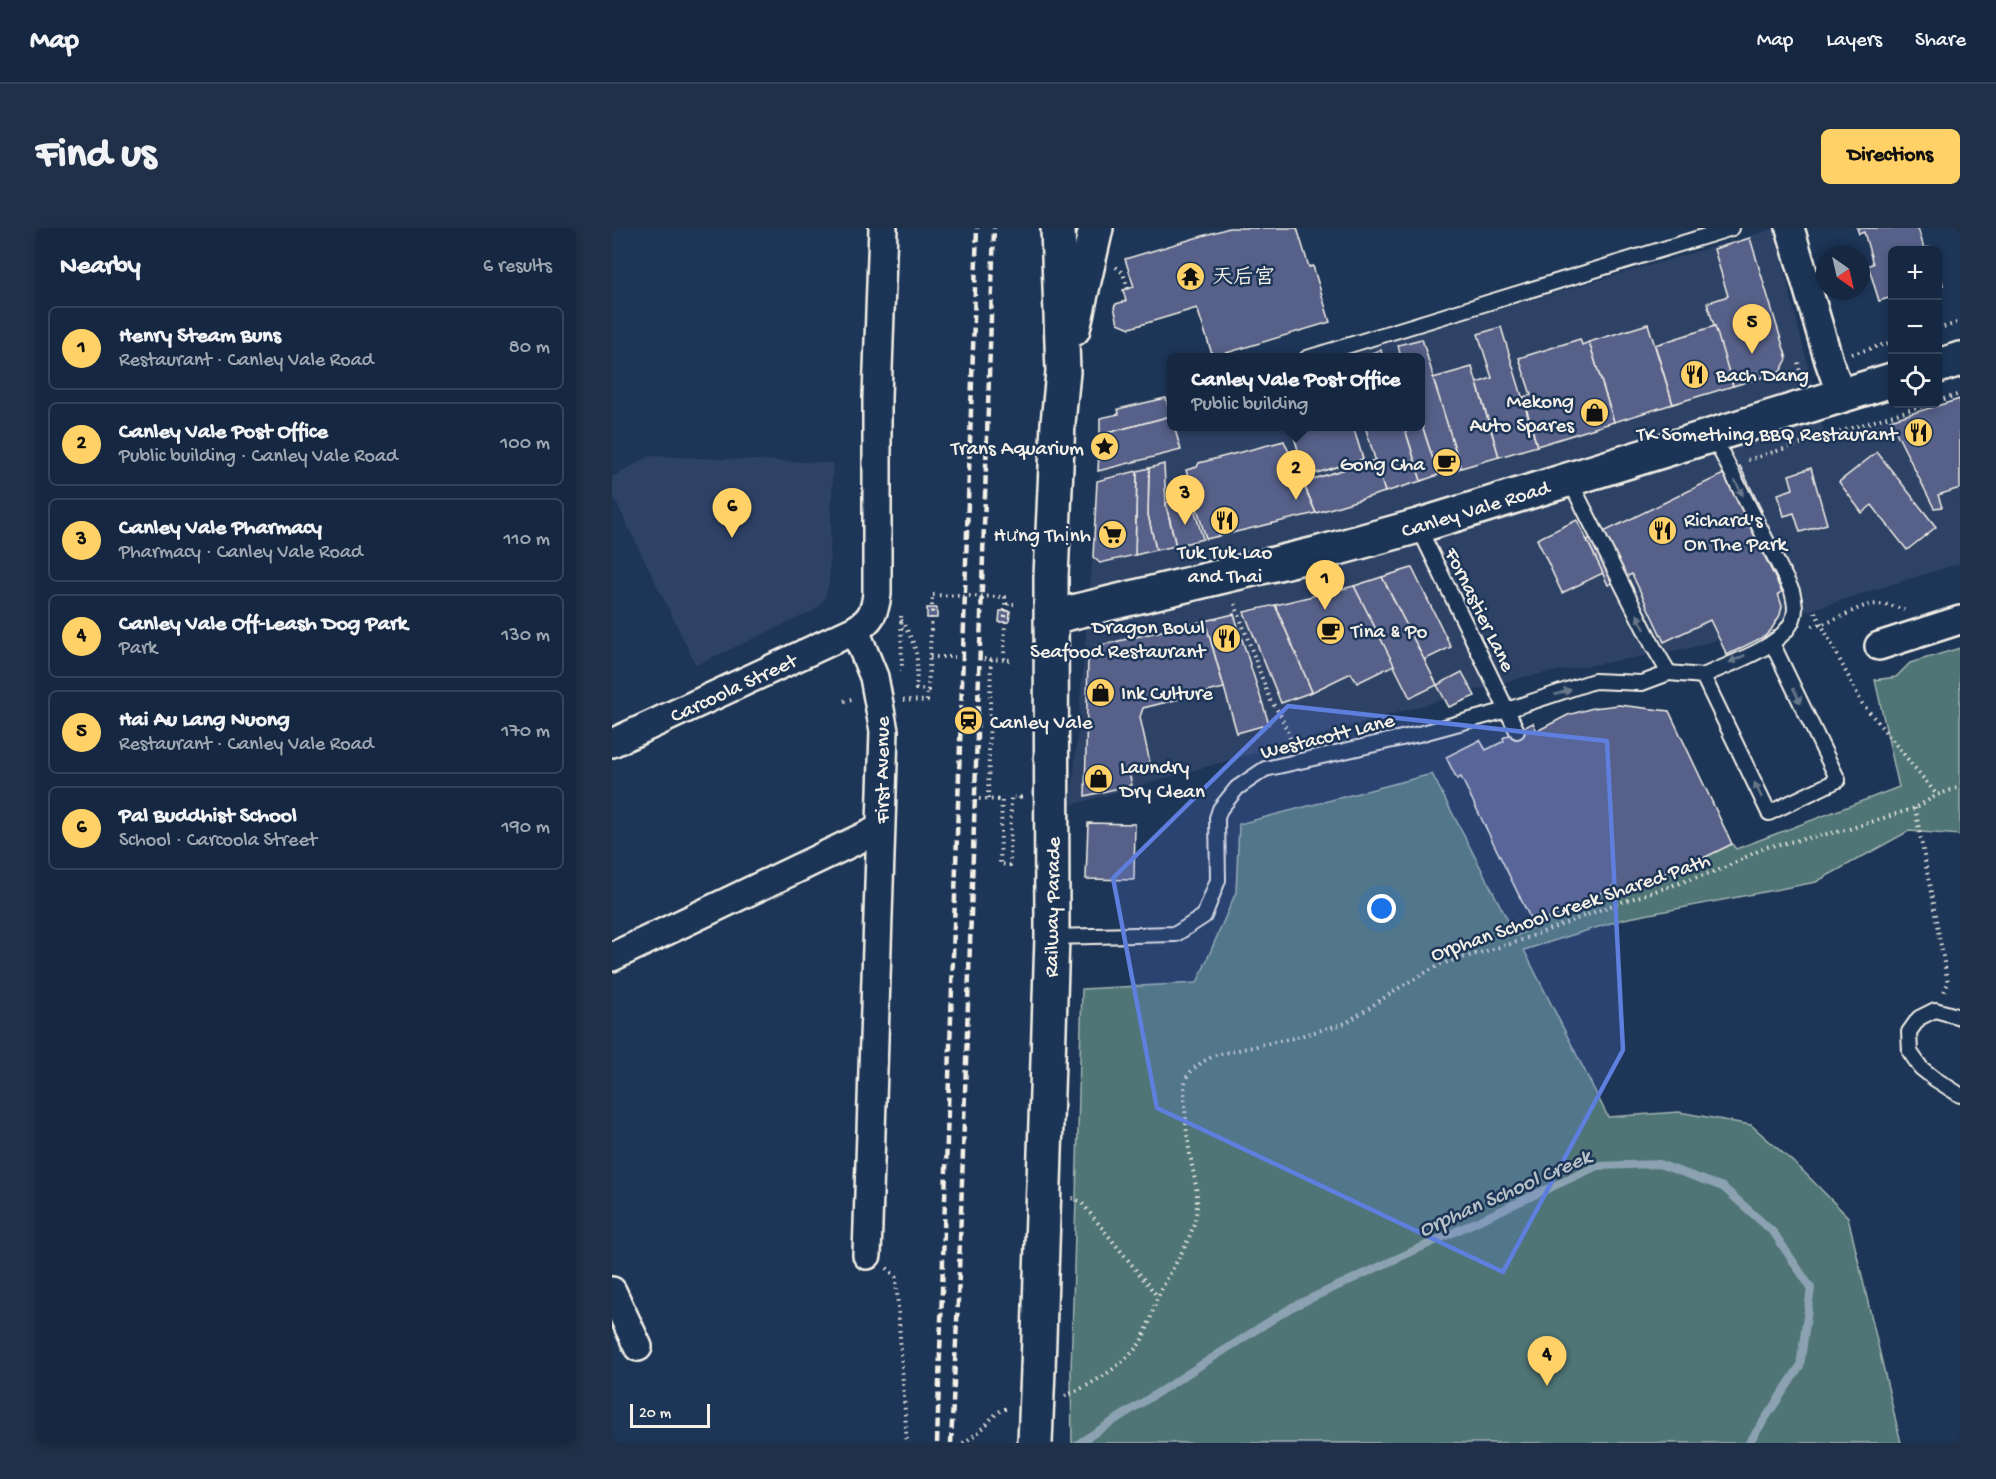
<!DOCTYPE html>
<meta charset="utf-8">
<style>
:root{--surface:#162841;--page:#1f3048;--text:#f1f3f6;--muted:#9ea6b1;--line:#35445a;--accent:#ffd166}
body{margin:0;font-family:"Gochi Hand","LXGW WenKai TC",sans-serif;background:var(--page);color:var(--text)}
.controls{position:absolute;right:18px;top:18px;display:grid;overflow:hidden;border-radius:9px;box-shadow:0 3px 9px #0003}
.controls button{width:54px;height:54px;display:grid;place-items:center;padding:0;border:0;border-bottom:2px solid var(--line);background:var(--surface);color:var(--text);font:30px sans-serif}
.compass{position:absolute;left:1204px;top:18px;width:54px;height:54px;border-radius:50%;background:var(--surface);box-shadow:0 3px 9px #0003;rotate:146deg}
.scale{position:absolute;left:18px;bottom:15px;width:80px;box-sizing:border-box;padding-left:6px;border:3px solid #f4f1e8;border-top:0;font-size:16px;line-height:21px;white-space:nowrap;color:#f4f1e8;-webkit-text-stroke:4px #1d3557;paint-order:stroke}
.you{position:absolute;left:770px;top:681px;width:21px;height:21px;margin:-15px;border:4px solid #fff;border-radius:50%;background:#1a73e8;box-shadow:0 0 0 9px #1a73e833}
.badge{display:grid;place-items:center;width:39px;height:39px;border-radius:50%;background:var(--accent);color:#111;font-size:20px;font-weight:700}
.pin{position:absolute;translate:-50% -50px;filter:drop-shadow(0 2px 3px #0008)}
.pin::after{content:'';position:absolute;top:32px;width:21px;height:18px;background:inherit;clip-path:polygon(0 0,100% 0,50% 100%)}
.popup{position:absolute;left:555px;top:125px;width:258px;height:78px;box-sizing:border-box;display:grid;place-content:center;border-radius:9px;background:var(--surface);filter:drop-shadow(0 2px 4px #0005);font-size:20px;white-space:nowrap;color:var(--muted)}
.popup b{font-size:22px;color:var(--text)}
.popup::after{content:'';position:absolute;left:50%;top:100%;margin-left:-12px;border:12px solid transparent;border-top-color:var(--surface)}
.list{margin:0;padding:0;list-style:none}
h2{display:flex;justify-content:space-between;align-items:center;height:78px;margin:0;padding:0 24px;font-size:26px}
h2 small{font-size:20px;font-weight:400;color:var(--muted)}
.list li{display:grid;grid-template-columns:39px 1fr auto;gap:18px;align-items:center;box-sizing:border-box;height:84px;margin:0 12px 12px;padding:0 12px;border:2px solid var(--line);border-radius:9px}
.list b{display:block;font-size:22px;white-space:nowrap}
.list p{margin:0;font-size:20px;white-space:nowrap;color:var(--muted)}
.list em{font-size:20px;font-style:normal;color:var(--muted)}
.icon{flex:none;width:33px;height:33px;fill:none;stroke:currentColor;stroke-width:2;stroke-linecap:round;stroke-linejoin:round}
.map{position:relative;flex:none;width:1348px;height:1215px;overflow:hidden;border-radius:9px}
header{display:flex;align-items:center;gap:36px;box-sizing:border-box;height:84px;padding:0 30px;background:var(--surface);border-bottom:2px solid var(--line)}
header strong{font-size:28px}
nav{display:flex;gap:33px;margin-inline-start:auto;font-size:21px}
.intro{display:flex;align-items:center;justify-content:space-between;box-sizing:border-box;height:144px;padding:0 36px}
h1{margin:0;font-size:42px}
.button{padding:15px 27px;border-radius:9px;background:var(--accent);color:#111;font-size:21px;font-weight:700}
main{display:flex;gap:36px;padding:0 36px}
aside{flex:1;background:var(--surface);border-radius:9px;box-shadow:0 3px 9px #0003}
.map>svg:first-child{display:block}
</style>
<header>
<strong>Map</strong>
<nav><a>Map</a><a>Layers</a><a>Share</a></nav>
</header>
<div class="intro"><h1>Find us</h1><a class="button">Directions</a></div>
<main>
<aside>
<h2>Nearby<small>6 results</small></h2>
<ul class="list">
<li><span class="badge">1</span><div><b>Henry Steam Buns</b><p>Restaurant · Canley Vale Road</p></div><em>80 m</em></li>
<li><span class="badge">2</span><div><b>Canley Vale Post Office</b><p>Public building · Canley Vale Road</p></div><em>100 m</em></li>
<li><span class="badge">3</span><div><b>Canley Vale Pharmacy</b><p>Pharmacy · Canley Vale Road</p></div><em>110 m</em></li>
<li><span class="badge">4</span><div><b>Canley Vale Off-Leash Dog Park</b><p>Park</p></div><em>130 m</em></li>
<li><span class="badge">5</span><div><b>Hai Au Lang Nuong</b><p>Restaurant · Canley Vale Road</p></div><em>170 m</em></li>
<li><span class="badge">6</span><div><b>Pal Buddhist School</b><p>School · Carcoola Street</p></div><em>190 m</em></li>
</ul>
</aside>
<div class="map">
<svg width="1348" height="1215" viewBox="0 0 1348 1215">
<rect width="100%" height="100%" fill="#1d3557"/>
<filter id="ink" filterUnits="userSpaceOnUse"><feTurbulence type="fractalNoise" baseFrequency=".0167" numOctaves="2"/><feDisplacementMap in="SourceGraphic" scale="12" xChannelSelector="R" yChannelSelector="G"/><feConvolveMatrix kernelMatrix="1 2 1 2 8 2 1 2 1" color-interpolation-filters="sRGB"/></filter>
<g filter="url(#ink)">
<!-- built -->
<g fill="#2e4266">
<polygon points="1162,1 1214,211 1348,170 1348,335 1078,420 911,449 459,577 492,197 559,177 560,198 808,198 808,130 723,129"/>
<polygon points="38,228 221,235 217,354 213,370 207,378 201,383 84,437 0,266 0,249"/>
</g>
<!-- green -->
<polygon fill="#507576" stroke="#a2b3af" stroke-width="1.5" points="1348,420 1348,607 1297,603 1204,654 1012,691 912,722 996,889 1067,884 1139,897 1189,941 1236,989 1289,1215 460,1215 459,1144 470,761 585,755 624,664 627,596 820,546 904,708 1002,658 1008,668 1071,636 1073,639 1120,616 1124,621 1287,559 1263,452 1284,449 1298,435"/>
<g fill="none" stroke-linecap="round" stroke-linejoin="round">
<!-- stream -->
<polyline stroke="#8ca2b2" stroke-width="8" points="467,1215 680,1079 985,938 1047,936 1111,959 1162,1005 1199,1060 1188,1138 1137,1215"/>
</g>
<!-- building -->
<g fill="#566088" stroke="#f4f1e8" stroke-width="1.5">
<polygon points="617,0 685,0 697,39 701,38 718,94 601,129 585,80 518,100 506,95 502,79 504,76 514,73 511,62 522,59 513,31"/>
<polygon points="1245,0 1306,0 1312,20 1319,19 1320,22 1280,22 1280,69 1267,73 1256,37 1261,36 1252,4 1247,6"/>
<polygon points="1138,10 1175,131 1168,144 1121,158 1095,75 1116,68 1102,21"/>
<polygon points="1326,40 1331,57 1326,59"/>
<polygon points="1036,96 1061,176 1002,194 977,114"/>
<polygon points="1103,98 1121,158 1061,176 1043,117"/>
<polygon points="889,99 925,218 887,229 865,155 880,150 866,106"/>
<polygon points="810,111 849,240 826,247 808,191 808,130 789,130 786,117"/>
<polygon points="968,111 970,117 977,114 1002,194 925,218 911,169 919,167 907,130"/>
<polygon points="769,122 771,130 750,130 750,128"/>
<polygon points="860,139 887,229 849,240 821,150"/>
<polygon points="554,170 559,188 488,207 488,190 507,186 506,181"/>
<polygon points="1348,171 1348,260 1326,267 1330,279 1322,280 1278,192"/>
<polygon points="559,188 560,198 562,198 569,222 486,243 488,207"/>
<polygon points="808,191 826,247 809,253 792,198 808,198"/>
<polygon points="679,198 741,198 751,231 698,247 692,228 688,229"/>
<polygon points="753,198 792,198 809,253 773,264"/>
<polygon points="672,213 704,285 594,311 574,242 585,239 587,235"/>
<polygon points="1265,224 1324,299 1295,322 1260,277 1250,285 1227,254"/>
<polygon points="763,232 773,264 704,285 691,254"/>
<polygon points="552,236 554,278 564,318 544,322 536,287 537,240"/>
<polygon points="1128,238 1150,283 1134,290 1170,364 1166,366 1170,378 1168,387 1159,402 1153,408 1115,427 1098,392 1052,414 1020,346 996,357 975,312"/>
<polygon points="537,240 536,287 544,322 523,327 525,243"/>
<polygon points="1199,240 1215,296 1188,304 1182,285 1172,288 1166,266 1181,261 1177,247"/>
<polygon points="525,243 523,327 488,335 481,329 485,253"/>
<polygon points="574,253 591,311 564,318 554,275 559,273 557,263 561,258"/>
<polygon points="965,292 991,345 950,365 925,311"/>
<polygon points="800,340 839,419 812,432 770,349"/>
<polygon points="770,349 825,457 798,470 742,358"/>
<polygon points="742,358 782,437 745,455 739,445 700,464 663,377"/>
<polygon points="663,377 700,464 669,475 632,384"/>
<rect x="315" y="380" width="10" height="10"/>
<polygon points="388,383 398,383 397,394 387,394"/>
<polygon points="622,386 657,496 625,505 593,393"/>
<polygon points="593,393 612,460 531,480 528,489 538,535 516,541 520,557 473,568 476,429 485,418"/>
<polygon points="850,444 863,468 837,479 825,457"/>
<polygon points="1007,477 1057,483 1120,616 1073,639 1071,636 1008,668 1002,658 922,698 849,549 845,551 834,529 868,512 874,522 892,513 891,510 921,495 925,503 956,487 981,480"/>
<polygon points="476,595 523,596 522,652 474,651"/>
</g>
<g fill="none" stroke-linecap="round" stroke-linejoin="round">
<defs>
<g id="lane">
<polyline points="695,130 1120,0"/>
<polyline points="957,251 1041,418 1057,445"/>
<polyline points="806,298 905,503"/>
<path d="M1091 448C1116 436 1171 419 1181 391 1185 381 1182 372 1180 363L1101 208"/>
<polyline points="440,709 564,706 592,688 606,652 605,590 608,581 625,560 653,541 807,506 895,482 982,453 1030,455 1057,445 1091,448 1157,585 1226,552 1160,415"/>
<polyline points="1348,789 1323,782 1307,790 1297,804 1298,824 1309,840 1323,851 1348,867"/>
</g>
<g id="street">
<polyline points="1178,0 1217,133 1229,167"/>
<polyline points="1267,418 1348,392"/>
<polyline points="0,515 243,402"/>
<polyline points="0,729 268,601"/>
<path d="M255 1027 272 503 262 449 243 402C259 392 263 384 265 366V169L271 0"/>
<polyline points="0,1063 26,1119"/>
</g>
<g id="secondary">
<polyline points="461,101 484,0"/>
<polyline points="1326,138 1348,131"/>
<polyline points="440,389 708,325 806,298 1280,152"/>
<polyline points="426,1141 440,709 439,348 446,195 451,144 446,0"/>
</g>
</defs>
<!-- lane casing -->
<use href="#lane" stroke="#f4f1e8" stroke-width="18"/>
<!-- street casing -->
<use href="#street" stroke="#f4f1e8" stroke-width="32"/>
<!-- secondary casing -->
<use href="#secondary" stroke="#f4f1e8" stroke-width="38"/>
<!-- path -->
<g stroke="#f4f1e8" stroke-width="4" stroke-dasharray="1.5 4.5" stroke-linecap="butt">
<polyline points="504,39 511,45 516,61"/>
<polyline points="1326,101 1348,94"/>
<polyline points="1240,126 1280,114"/>
<polyline points="1178,147 1188,143 1186,134"/>
<polyline points="1326,173 1348,166"/>
<polyline points="1136,232 1317,176"/>
<polyline points="623,376 658,472 668,486 680,515"/>
<polyline points="1203,384 1250,475 1325,567"/>
<polyline points="289,388 290,443"/>
<path d="M289 392C307 422 306 427 304 461L316 462 320 384"/>
<path d="M1200 398C1239 393 1248 364 1292 382"/>
<polyline points="318,429 343,429"/>
<polyline points="372,431 401,432"/>
<polyline points="392,431 393,389 396,376 402,376"/>
<polyline points="291,472 315,473 316,462"/>
<polyline points="232,473 240,471"/>
<polyline points="367,571 390,572 388,636 398,637 399,569 408,569 408,573"/>
<polyline points="376,571 379,431"/>
<polyline points="1303,580 1336,755 1332,764"/>
<polyline points="460,970 469,974 546,1069"/>
<polyline points="275,1040 284,1049 295,1215"/>
<path d="M453 1168C479 1157 506 1141 525 1119 536 1105 539 1085 546 1069 559 1039 584 1010 585 976 586 961 581 946 579 931 575 913 574 895 573 876 572 867 571 858 575 849 582 838 593 832 604 827L681 810 734 795 790 758 829 736 902 715 998 678 1110 641 1154 619 1234 602 1303 580 1325 567 1348 559"/>
<path d="M351 1215C357 1211 363 1207 368 1203 378 1194 382 1183 396 1180"/>
</g>
<!-- lane -->
<use href="#lane" stroke="#1d3557" stroke-width="14"/>
<!-- street -->
<use href="#street" stroke="#1d3557" stroke-width="27"/>
<!-- secondary -->
<use href="#secondary" stroke="#1d3557" stroke-width="33"/>
<!-- rail -->
<g stroke="#f4f1e8" stroke-width="4.5" stroke-dasharray="9 4.5" stroke-linecap="butt">
<polyline points="325,1215 365,0"/>
<polyline points="339,1215 346,1073 382,0"/>
</g>
<defs>
<polyline id="secondary-bridge" points="423,1215 426,1141"/>
</defs>
<!-- secondary-bridge casing -->
<use href="#secondary-bridge" stroke="#f4f1e8" stroke-width="38" stroke-linecap="butt"/>
<!-- path-bridge -->
<polyline stroke="#f4f1e8" stroke-width="4" stroke-dasharray="1.5 4.5" stroke-linecap="butt" points="320,384 320,367 393,369 393,389"/>
<!-- secondary-bridge -->
<use href="#secondary-bridge" stroke="#1d3557" stroke-width="33"/>
</g>
<!-- one-way arrows -->
<defs><path id="oneway-solid" d="M-6-.8H1V-3.2L6.5 0L1 3.2V.8H-6Z" transform="scale(1.5)"/></defs>
<g fill="#68778a">
<use href="#oneway-solid" transform="translate(1127 260) rotate(63)"/>
<use href="#oneway-solid" transform="translate(1029 394) rotate(-116)"/>
<use href="#oneway-solid" transform="translate(1125 431) rotate(155)"/>
<use href="#oneway-solid" transform="translate(951 464) rotate(-19)"/>
<use href="#oneway-solid" transform="translate(1185 468) rotate(64)"/>
<use href="#oneway-solid" transform="translate(1146 562) rotate(-116)"/>
</g>
</g>
<!-- marked area -->
<path fill="#5e7fdd" fill-opacity="0.2" stroke="#5e7fdd" stroke-width="4.5" stroke-linejoin="round" d="M676 478 995 513 1011 822 891 1044 545 880 501 650Z"/>
<!-- icons -->
<defs>
<symbol id="temple-disc" viewBox="-11 -11 22 22"><circle r="9.5" fill="#ffd166" stroke="#1d3557"/><path d="M0-6L5-2H3V0L6.5 2.5H4V6H1.5V3h-3V6H-4V2.5H-6.5L-3 0V-2H-5Z" fill="#111"/></symbol>
<symbol id="restaurant-disc" viewBox="-11 -11 22 22"><circle r="9.5" fill="#ffd166" stroke="#1d3557"/><path d="M-5-6h1v4h1v-4h1v4h1v-4h1v5L-1.5 .5V6h-2V.5L-5-1ZM5-6V6H3V1.5H1.5Q1.5-4 5-6Z" fill="#111"/></symbol>
<symbol id="shop-disc" viewBox="-11 -11 22 22"><circle r="9.5" fill="#ffd166" stroke="#1d3557"/><path d="M-5-2.5h2.3a2.7 3.5 0 0 1 5.4 0H5L5.5 6h-11ZM-1.5-2.5h3a1.5 2.3 0 0 0-3 0Z" fill="#111"/></symbol>
<symbol id="sight-disc" viewBox="-11 -11 22 22"><circle r="9.5" fill="#ffd166" stroke="#1d3557"/><path d="M0-6L1.8-2.2L6-1.7L2.9 1.2L3.7 5.4L0 3.3L-3.7 5.4L-2.9 1.2L-6-1.7L-1.8-2.2Z" fill="#111"/></symbol>
<symbol id="cafe-disc" viewBox="-11 -11 22 22"><circle r="9.5" fill="#ffd166" stroke="#1d3557"/><path d="M-5.5-4.5H6V0H3Q3 3.5 0 3.5H-2.5Q-5.5 3.5-5.5 0ZM3-3.2v2h1.7v-2ZM-6 4.5H4V6H-6Z" fill="#111"/></symbol>
<symbol id="supermarket-disc" viewBox="-11 -11 22 22"><circle r="9.5" fill="#ffd166" stroke="#1d3557"/><path d="M-6-5.5h2.5l.6 2H6L4.5 2H-2.5L-4.4-4H-6ZM-1.5 3.2a1.3 1.3 0 1 0 .1 0ZM3 3.2a1.3 1.3 0 1 0 .1 0Z" fill="#111"/></symbol>
<symbol id="station-disc" viewBox="-11 -11 22 22"><circle r="9.5" fill="#ffd166" stroke="#1d3557"/><path d="M-3-6H3Q5-6 5-4V2Q5 4 3 4L4.5 6H3L1.5 4h-3L-3 6H-4.5L-3 4Q-5 4-5 2V-4Q-5-6-3-6ZM-3.5-4v3h7v-3ZM-3.5 1v1.5H-2V1ZM2 1v1.5H3.5V1Z" fill="#111"/></symbol>
</defs>
<g fill-rule="evenodd">
<use href="#temple-disc" x="562" y="32" width="33" height="33"/>
<use href="#restaurant-disc" x="1066" y="130" width="33" height="33"/>
<use href="#shop-disc" x="966" y="168" width="33" height="33"/>
<use href="#restaurant-disc" x="1290" y="188" width="33" height="33"/>
<use href="#sight-disc" x="476" y="202" width="33" height="33"/>
<use href="#cafe-disc" x="818" y="218" width="33" height="33"/>
<use href="#restaurant-disc" x="596" y="276" width="33" height="33"/>
<use href="#restaurant-disc" x="1034" y="286" width="33" height="33"/>
<use href="#supermarket-disc" x="484" y="290" width="33" height="33"/>
<use href="#cafe-disc" x="702" y="386" width="33" height="33"/>
<use href="#restaurant-disc" x="598" y="394" width="33" height="33"/>
<use href="#shop-disc" x="472" y="448" width="33" height="33"/>
<use href="#station-disc" x="340" y="476" width="33" height="33"/>
<use href="#shop-disc" x="470" y="534" width="33" height="33"/>
</g>
<g text-anchor="middle" stroke-width="5" stroke-linejoin="round" paint-order="stroke">
<!-- poi labels -->
<g font-size="21" fill="#f4f1e8" stroke="#1d3557" text-anchor="start">
<text x="600" y="55">天后宫</text>
<text x="1104" y="153">Bach Dang</text>
<text x="962" y="179" text-anchor="end">Mekong<tspan x="962" dy="24">Auto Spares</tspan></text>
<text x="1285" y="212" text-anchor="end">TK Something BBQ Restaurant</text>
<text x="472" y="226" text-anchor="end">Trans Aquarium</text>
<text x="813" y="242" text-anchor="end">Gong Cha</text>
<text x="1072" y="298">Richard's<tspan x="1072" dy="24">On The Park</tspan></text>
<text x="479" y="313" text-anchor="end">Hưng Thịnh</text>
<text x="613" y="330" text-anchor="middle">Tuk Tuk Lao<tspan x="613" dy="24">and Thai</tspan></text>
<text x="593" y="405" text-anchor="end">Dragon Bowl<tspan x="593" dy="24">Seafood Restaurant</tspan></text>
<text x="739" y="409">Tina &amp; Po</text>
<text x="509" y="471">Ink Culture</text>
<text x="378" y="500">Canley Vale</text>
<text x="508" y="545">Laundry<tspan x="508" dy="24">Dry Clean</tspan></text>
</g>
<!-- street labels -->
<g font-size="21" fill="#f4f1e8" stroke="#1d3557">
<text transform="translate(863 280) rotate(-17)" y="7">Canley Vale Road</text>
<text transform="translate(869 381) rotate(64)" y="7">Fornastier Lane</text>
<text transform="translate(121 459) rotate(-25)" y="7">Carcoola Street</text>
<text transform="translate(715 507) rotate(-14)" y="7">Westacott Lane</text>
<text transform="translate(269 542) rotate(-90)" y="7">First Avenue</text>
<text transform="translate(958 678) rotate(-19)" y="7">Orphan School Creek Shared Path</text>
<text transform="translate(439 679) rotate(-89)" y="7">Railway Parade</text>
</g>
<!-- water labels -->
<g font-size="22" font-style="italic" fill="#b7c3c8" stroke="#1d3557">
<text transform="translate(892 963) rotate(-24)" y="8">Orphan School Creek</text>
</g>
</g>
</svg>
<div class="controls">
<button>+</button>
<button>−</button>
<button><svg class="icon" aria-label="locate" viewBox="0 0 24 24"><circle cx="12" cy="12" r="6"/><path d="M12 2v4M12 18v4M2 12h4M18 12h4"/></svg></button>
</div>
<svg class="compass" viewBox="-18 -18 36 36"><path d="M0-13l5 13h-10z" fill="#e53935"/><path d="M0 13l5-13h-10z" fill="#9ea6b1"/></svg>
<div class="scale">20 m</div>
<div class="you"></div>
<div class="pin badge" style="left:713px;top:382px">1</div>
<div class="pin badge" style="left:684px;top:272px">2</div>
<div class="popup"><b>Canley Vale Post Office</b>Public building</div>
<div class="pin badge" style="left:573px;top:297px">3</div>
<div class="pin badge" style="left:935px;top:1158px">4</div>
<div class="pin badge" style="left:1140px;top:126px">5</div>
<div class="pin badge" style="left:120px;top:310px">6</div>
</div>
</main>
